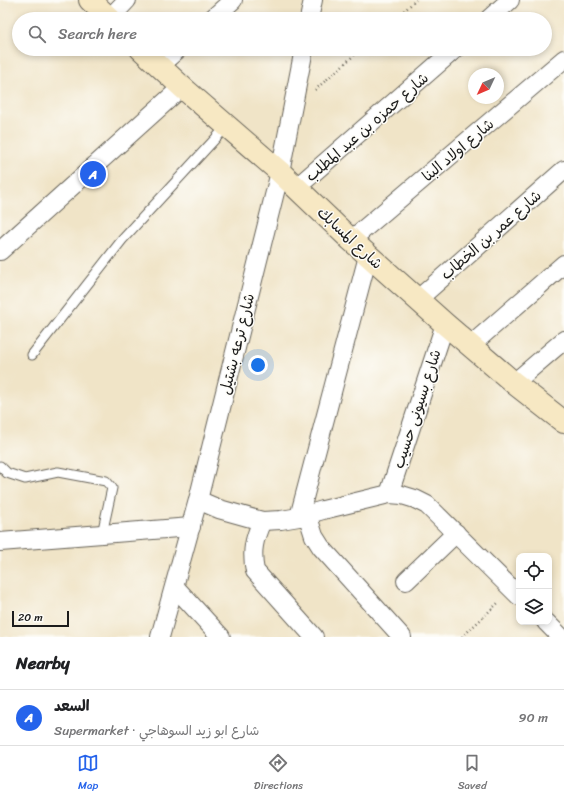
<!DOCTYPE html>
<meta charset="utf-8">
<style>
:root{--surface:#fff;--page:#f2f2f2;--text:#202124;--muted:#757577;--line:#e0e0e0;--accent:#2563eb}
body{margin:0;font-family:Sriracha,"Playpen Sans Arabic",sans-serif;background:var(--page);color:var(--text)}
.controls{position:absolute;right:12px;bottom:12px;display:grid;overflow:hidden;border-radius:8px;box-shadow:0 2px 6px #0003}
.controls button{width:36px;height:36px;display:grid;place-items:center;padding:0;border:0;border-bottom:1px solid var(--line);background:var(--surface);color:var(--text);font:20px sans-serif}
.compass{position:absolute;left:468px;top:68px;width:36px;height:36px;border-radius:50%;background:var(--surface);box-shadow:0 2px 6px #0003;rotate:226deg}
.scale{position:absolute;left:12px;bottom:10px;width:57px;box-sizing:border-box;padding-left:4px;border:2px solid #1c1c1c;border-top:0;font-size:11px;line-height:14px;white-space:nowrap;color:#1c1c1c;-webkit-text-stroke:3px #fdfcf7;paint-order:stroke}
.you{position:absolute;left:258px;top:365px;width:14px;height:14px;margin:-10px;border:3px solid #fff;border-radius:50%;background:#1a73e8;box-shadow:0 0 0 6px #1a73e833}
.badge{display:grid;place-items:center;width:26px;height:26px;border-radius:50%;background:var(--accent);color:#fff;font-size:13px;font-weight:700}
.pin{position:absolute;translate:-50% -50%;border:2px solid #fff;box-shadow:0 1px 4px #0006}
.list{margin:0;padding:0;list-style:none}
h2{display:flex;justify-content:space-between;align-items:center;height:52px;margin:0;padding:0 16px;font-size:17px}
h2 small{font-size:13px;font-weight:400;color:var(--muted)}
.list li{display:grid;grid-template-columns:26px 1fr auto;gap:12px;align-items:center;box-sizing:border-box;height:56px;padding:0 16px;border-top:1px solid var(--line)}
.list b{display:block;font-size:15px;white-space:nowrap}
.list p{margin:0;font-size:13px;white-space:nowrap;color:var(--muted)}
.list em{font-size:13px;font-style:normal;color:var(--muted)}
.icon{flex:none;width:22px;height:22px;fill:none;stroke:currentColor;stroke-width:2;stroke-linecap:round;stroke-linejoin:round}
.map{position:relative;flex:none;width:564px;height:637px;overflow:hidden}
.search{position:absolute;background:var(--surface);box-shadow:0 2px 6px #0003;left:12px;right:12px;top:12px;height:44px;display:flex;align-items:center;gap:10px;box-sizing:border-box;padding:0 14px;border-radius:22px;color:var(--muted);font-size:15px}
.sheet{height:108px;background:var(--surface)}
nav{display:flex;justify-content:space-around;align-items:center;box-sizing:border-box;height:56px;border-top:1px solid var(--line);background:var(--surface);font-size:11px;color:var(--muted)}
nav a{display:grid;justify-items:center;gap:2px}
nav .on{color:var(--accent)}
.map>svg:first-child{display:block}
</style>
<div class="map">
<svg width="564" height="637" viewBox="0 0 564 637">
<rect width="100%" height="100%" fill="#fdfcf7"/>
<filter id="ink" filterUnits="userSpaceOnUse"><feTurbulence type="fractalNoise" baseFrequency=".025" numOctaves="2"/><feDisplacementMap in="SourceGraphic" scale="8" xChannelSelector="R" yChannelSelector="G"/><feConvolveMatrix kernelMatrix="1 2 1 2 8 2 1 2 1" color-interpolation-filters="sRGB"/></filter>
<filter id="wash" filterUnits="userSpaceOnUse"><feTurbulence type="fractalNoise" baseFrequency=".012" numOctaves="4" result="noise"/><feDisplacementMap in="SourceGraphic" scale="16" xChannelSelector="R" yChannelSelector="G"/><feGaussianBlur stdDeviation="0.9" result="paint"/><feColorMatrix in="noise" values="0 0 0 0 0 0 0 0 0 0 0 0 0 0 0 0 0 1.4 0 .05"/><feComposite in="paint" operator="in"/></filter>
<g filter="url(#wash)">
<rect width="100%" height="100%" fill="#f0e4c7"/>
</g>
<g filter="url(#ink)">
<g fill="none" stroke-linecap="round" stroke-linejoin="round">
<defs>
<g id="lane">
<polyline points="32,355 122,240 227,126"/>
<polyline points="0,466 7,473 25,479 58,472 106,481 112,488 102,534"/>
</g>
<g id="street">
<polyline points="110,18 127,0"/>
<polyline points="212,19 233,0"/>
<polyline points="309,19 313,0"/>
<polyline points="489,19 510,0"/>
<polyline points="159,66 178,49"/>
<polyline points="296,188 455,49"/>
<polyline points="351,240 564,59"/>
<polyline points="0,251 182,87"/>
<polyline points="417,300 564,170"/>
<polyline points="470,346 564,264"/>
<polyline points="514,383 564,340"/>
<polyline points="389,494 445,324"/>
<polyline points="198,500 219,509 262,521 281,520 299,517 323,510 389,494 402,495 415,499 427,505 519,596"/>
<polyline points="307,514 314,536 321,547 402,637"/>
<polyline points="299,517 368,256"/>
<path d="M262 521C254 539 251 551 255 571L314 637"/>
<polyline points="0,542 191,527"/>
<polyline points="406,581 456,533"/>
<polyline points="175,587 221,637"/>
<polyline points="546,622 561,637"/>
<polyline points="160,637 198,500 280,172 304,49"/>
</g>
<g id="secondary">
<polyline points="90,0 110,19"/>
<polyline points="141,49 182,87 280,172 351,240 445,324 514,383 564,422"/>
</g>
</defs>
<!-- lane casing -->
<use href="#lane" stroke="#666258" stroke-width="11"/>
<!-- street casing -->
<use href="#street" stroke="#666258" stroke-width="20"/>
<!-- secondary casing -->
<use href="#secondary" stroke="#666258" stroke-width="24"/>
<!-- path -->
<g stroke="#666258" stroke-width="2.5" stroke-dasharray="1 3" stroke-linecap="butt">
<polyline points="395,19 416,0"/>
<polyline points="315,90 361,49"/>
<polyline points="462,637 499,602"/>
</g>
<!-- lane -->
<use href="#lane" stroke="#fff" stroke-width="9"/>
<!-- street -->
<use href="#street" stroke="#fff" stroke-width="18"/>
<!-- secondary -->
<use href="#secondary" stroke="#f7e8c3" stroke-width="22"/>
</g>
</g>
<g text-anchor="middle" stroke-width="3" stroke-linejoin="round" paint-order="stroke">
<!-- street labels -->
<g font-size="15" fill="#1c1c1c" stroke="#fdfcf7">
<text transform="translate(367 127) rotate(-41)" y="5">شارع حمزه بن عبد المطلب</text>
<text transform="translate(458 150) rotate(-40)" y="5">شارع اولاد البنا</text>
<text transform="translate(491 235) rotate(-41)" y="5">شارع عمر بن الخطاب</text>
<text transform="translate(350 238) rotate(43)" y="5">شارع المسابك</text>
<text transform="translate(237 344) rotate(-76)" y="5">شارع ترعه بشتيل</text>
<text transform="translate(417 409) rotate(-72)" y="5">شارع بسيونى حسيب</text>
</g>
</g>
</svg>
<div class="controls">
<button><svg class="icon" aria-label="locate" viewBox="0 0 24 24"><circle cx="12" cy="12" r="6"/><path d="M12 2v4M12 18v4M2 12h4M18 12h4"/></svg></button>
<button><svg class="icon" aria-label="layers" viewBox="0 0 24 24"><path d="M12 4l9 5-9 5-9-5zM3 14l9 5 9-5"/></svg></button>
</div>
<svg class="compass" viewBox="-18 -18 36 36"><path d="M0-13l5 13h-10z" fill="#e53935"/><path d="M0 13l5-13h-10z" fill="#757577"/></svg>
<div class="scale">20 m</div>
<div class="you"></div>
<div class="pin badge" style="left:93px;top:174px">A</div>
<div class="search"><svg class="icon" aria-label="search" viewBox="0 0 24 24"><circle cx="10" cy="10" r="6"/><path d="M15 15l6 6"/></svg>Search here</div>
</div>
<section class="sheet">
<h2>Nearby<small></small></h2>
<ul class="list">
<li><span class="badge">A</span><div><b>السعد</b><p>Supermarket · شارع ابو زيد السوهاجي</p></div><em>90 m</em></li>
</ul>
</section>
<nav>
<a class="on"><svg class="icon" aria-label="map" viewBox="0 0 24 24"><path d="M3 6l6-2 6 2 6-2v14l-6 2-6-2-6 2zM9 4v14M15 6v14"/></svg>Map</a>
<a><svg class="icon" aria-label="directions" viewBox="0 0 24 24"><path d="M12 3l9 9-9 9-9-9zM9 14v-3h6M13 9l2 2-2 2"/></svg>Directions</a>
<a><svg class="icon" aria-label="saved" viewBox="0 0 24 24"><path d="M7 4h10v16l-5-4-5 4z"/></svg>Saved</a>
</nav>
